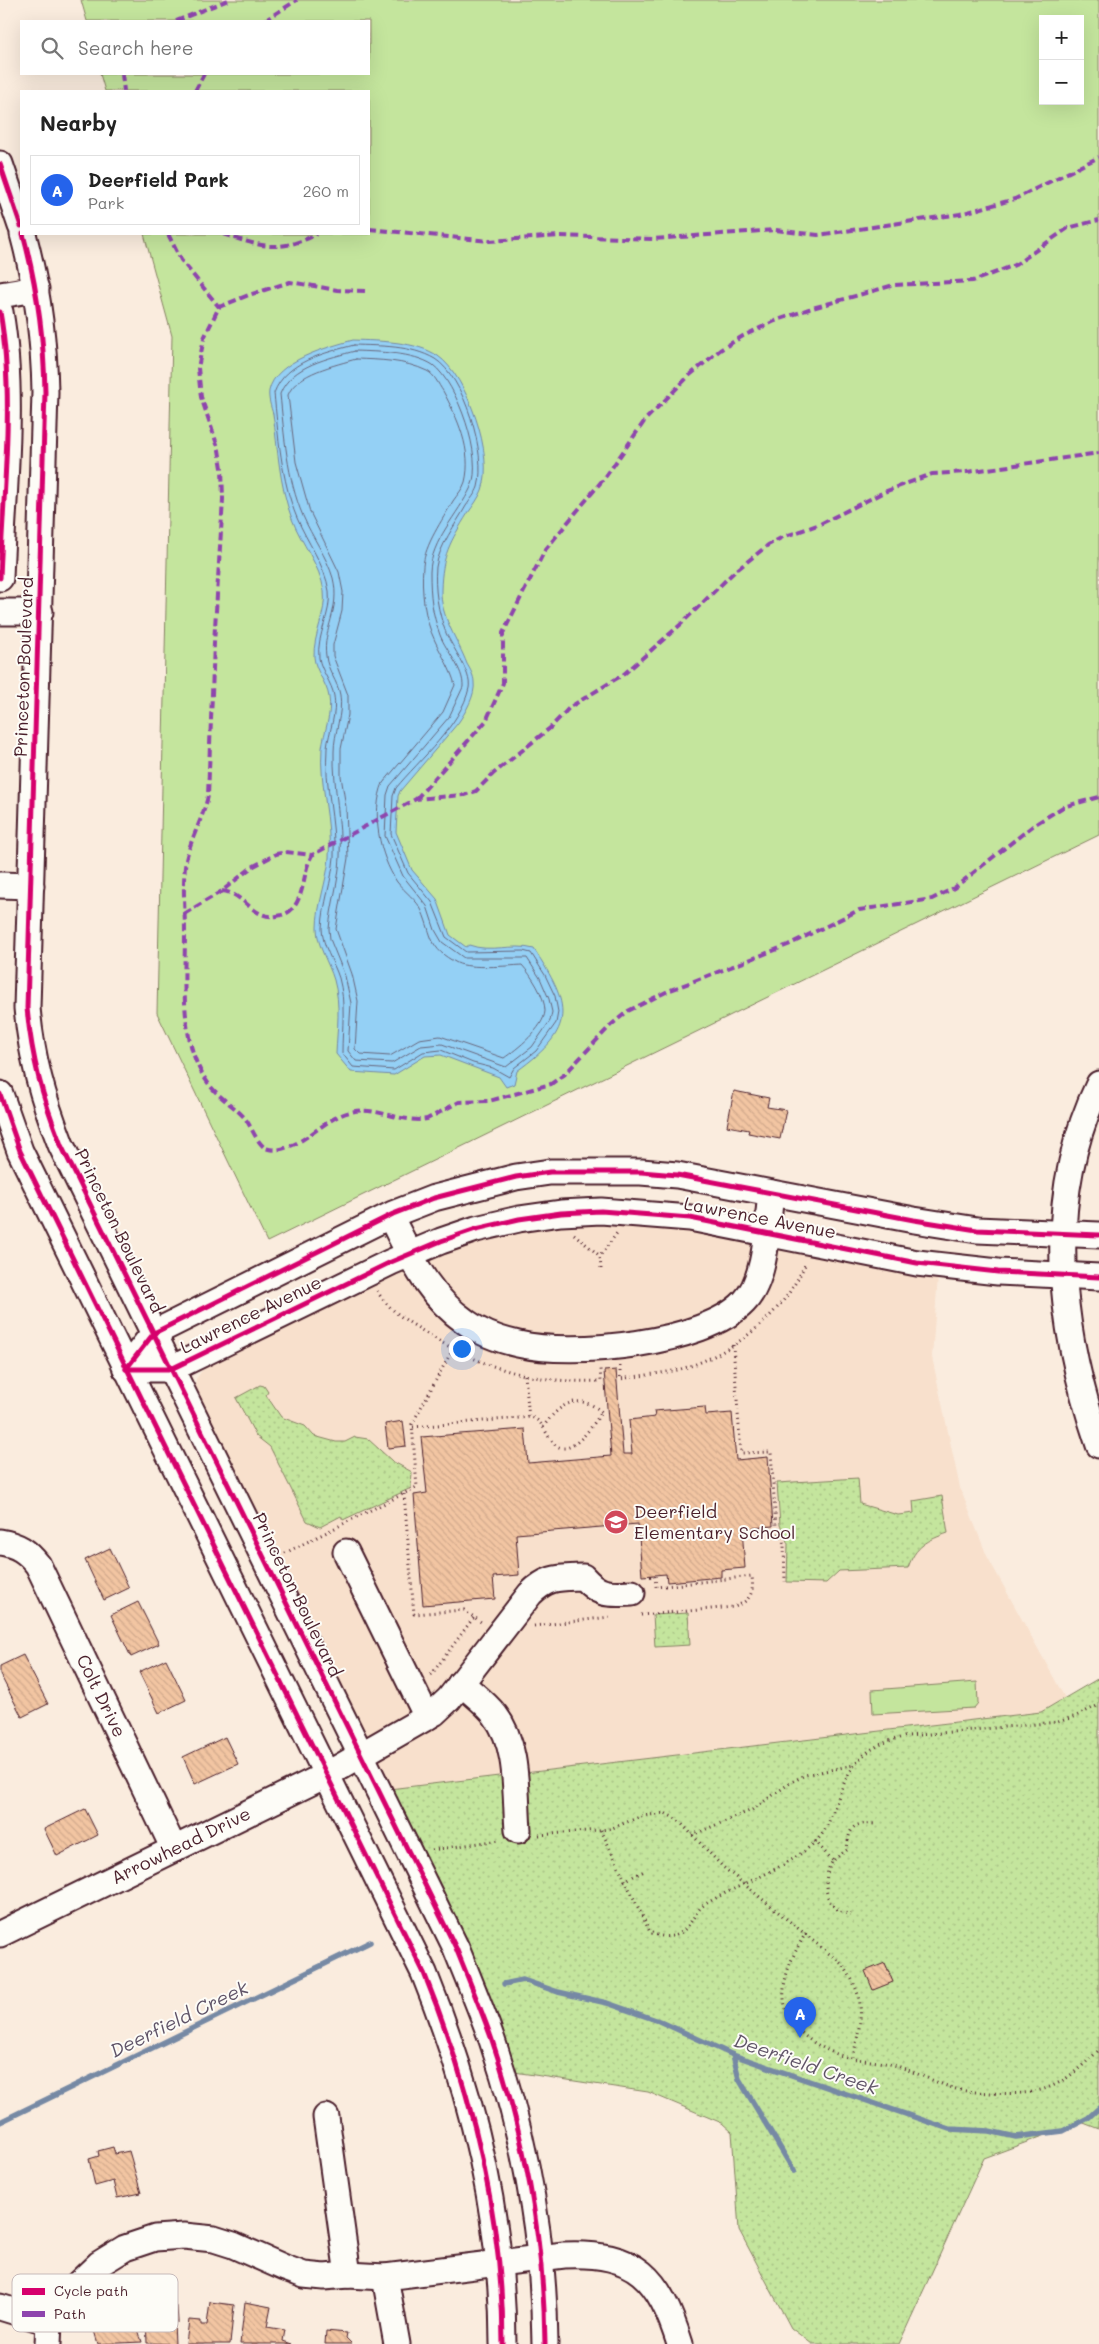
<!DOCTYPE html>
<meta charset="utf-8">
<style>
:root{--surface:#fff;--page:#f2f2f2;--text:#222;--muted:#767676;--line:#e0e0e0;--accent:#2563eb}
body{margin:0;font-family:Mali,sans-serif;background:var(--page);color:var(--text)}
.controls{position:absolute;right:15px;top:15px;display:grid;overflow:hidden;border-radius:0px;box-shadow:0 5px 20px #0002}
.controls button{width:45px;height:45px;display:grid;place-items:center;padding:0;border:0;border-bottom:1px solid var(--line);background:var(--surface);color:var(--text);font:25px sans-serif}
.you{position:absolute;left:461px;top:1348px;width:18px;height:18px;margin:-12px;border:4px solid #fff;border-radius:50%;background:#1a73e8;box-shadow:0 0 0 8px #1a73e833}
.badge{display:grid;place-items:center;width:32px;height:32px;border-radius:50%;background:var(--accent);color:#fff;font-size:16px;font-weight:700}
.pin{position:absolute;translate:-50% -41px;filter:drop-shadow(0 1px 2px #0008)}
.pin::after{content:'';position:absolute;top:26px;width:18px;height:15px;background:inherit;clip-path:polygon(0 0,100% 0,50% 100%)}
.list{margin:0;padding:0;list-style:none}
h2{display:flex;justify-content:space-between;align-items:center;height:65px;margin:0;padding:0 20px;font-size:21px}
h2 small{font-size:16px;font-weight:400;color:var(--muted)}
.list li{display:grid;grid-template-columns:32px 1fr auto;gap:15px;align-items:center;box-sizing:border-box;height:70px;margin:0 10px 10px;padding:0 10px;border:1px solid var(--line);border-radius:0px}
.list b{display:block;font-size:19px;white-space:nowrap}
.list p{margin:0;font-size:16px;white-space:nowrap;color:var(--muted)}
.list em{font-size:16px;font-style:normal;color:var(--muted)}
.icon{flex:none;width:28px;height:28px;fill:none;stroke:currentColor;stroke-width:2;stroke-linecap:round;stroke-linejoin:round}
.map{position:relative;flex:none;width:1099px;height:2344px;overflow:hidden}
.search{position:absolute;background:var(--surface);box-shadow:0 5px 20px #0002;left:20px;top:20px;width:350px;height:55px;display:flex;align-items:center;gap:12px;box-sizing:border-box;padding:0 18px;border-radius:0px;color:var(--muted);font-size:19px}
.panel{position:absolute;background:var(--surface);box-shadow:0 5px 20px #0002;left:20px;top:90px;width:350px;height:145px;border-radius:0px}
.map>svg:first-child{display:block}
</style>
<div class="map">
<svg width="1099" height="2344" viewBox="0 0 1099 2344">
<defs>
<pattern id="park-dots" width="8" height="8" patternUnits="userSpaceOnUse" patternTransform="scale(1.25)"><rect width="8" height="8" fill="#c4e59d"/><path d="M2 2h.1M6 6h.1" fill="none" stroke="#aac487" stroke-width="1.8" stroke-linecap="round"/></pattern>
<pattern id="building-back-hatch" width="6" height="6" patternUnits="userSpaceOnUse" patternTransform="scale(1.25)"><rect width="6" height="6" fill="#f2c5a2"/><path d="M-1 5l2 2M0 0l6 6M5-1l2 2" fill="none" stroke="#d1a98c"/></pattern>
</defs>
<rect width="100%" height="100%" fill="#faecde"/>
<filter id="ink" filterUnits="userSpaceOnUse"><feTurbulence type="fractalNoise" baseFrequency=".02" numOctaves="2"/><feDisplacementMap in="SourceGraphic" scale="10" xChannelSelector="R" yChannelSelector="G"/><feConvolveMatrix kernelMatrix="1 2 1 2 8 2 1 2 1" color-interpolation-filters="sRGB"/></filter>
<g filter="url(#ink)">
<!-- built -->
<polygon fill="#f8e0cc" points="591,1222 659,1224 938,1276 932,1357 960,1488 987,1556 1065,1698 1041,1712 389,1789 200,1402 195,1388 196,1379 208,1362 387,1275 479,1239 521,1230"/>
<!-- grass -->
<g fill="#c4e59d" stroke="#878264" fill-rule="evenodd">
<path d="M81 0H1099V835L267 1242 157 1013 172 336 144 234H369V91H105L100 74H369V21H87ZM1043 19H1080V101H1043Z"/>
<polygon points="977,1682 978,1703 974,1708 873,1714 872,1690"/>
</g>
<!-- park -->
<g fill="url(#park-dots)" stroke="#878264">
<polygon points="260,1385 264,1386 268,1392 266,1395 281,1417 305,1426 314,1436 336,1442 345,1442 355,1437 368,1439 392,1461 412,1472 411,1488 343,1520 341,1516 320,1527 307,1521 270,1447 256,1436 236,1398"/>
<path d="M858 1478 860 1504 898 1515 914 1513 913 1501 942 1496 948 1533C928 1540 915 1546 908 1568L839 1571 826 1583 787 1582 788 1544 780 1525 777 1483Z"/>
<polygon points="688,1613 690,1645 655,1647 653,1615"/>
<polygon points="1099,1678 1099,2129 1081,2122 984,2158 899,2344 812,2344 791,2328 739,2230 732,2132 722,2123 648,2092 514,2072 389,1789 1041,1712"/>
</g>
<!-- water -->
<path fill="#94d0f5" stroke="#7689a4" d="M353 340C379 341 416 341 438 356 467 376 495 457 482 490 479 498 473 506 468 513 450 542 442 555 441 590 440 616 458 640 467 664 470 669 474 676 474 682 476 695 465 713 458 723L400 791 398 796 396 832 412 870 437 899 450 935 466 947 469 945C490 953 513 943 534 949 571 1006 577 1028 517 1071L514 1084 506 1087 499 1077 441 1055 425 1056 394 1075 351 1072 336 1054C337 1028 341 1005 334 980 329 963 317 946 317 928 317 905 327 881 329 858 332 821 319 785 322 748 324 731 332 715 329 697 327 683 315 671 314 657 313 634 327 613 324 591 320 565 301 543 292 519 279 484 278 450 273 414 271 407 268 399 269 391 275 360 329 347 353 340Z"/>
<g fill="none" stroke-linecap="round" stroke-linejoin="round">
<!-- shore -->
<g stroke="#68667c" stroke-width="1">
<path d="M354 345C380 346 411 345 435 359 464 377 487 454 478 487 476 493 470 500 466 506 456 524 439 546 436 567 434 589 438 612 446 633 452 647 472 673 469 688 461 725 419 760 396 788L393 796 391 834 408 873 432 902 446 937 466 952 523 951 531 953 545 975 555 996 558 1012 556 1023 536 1051 514 1068 509 1077 493 1068 473 1063 441 1050 423 1052 394 1070 353 1067 342 1053C342 1027 346 1003 339 978 334 962 322 946 322 928 323 904 332 881 334 857 336 821 324 785 327 748 329 731 337 714 334 696 332 683 321 671 319 658 316 635 332 614 329 591 325 565 307 542 297 518 281 480 278 433 274 393 286 361 325 353 354 345Z"/>
<path d="M355 351C378 352 413 352 433 365 457 383 484 459 471 487 458 515 431 540 430 572 430 596 432 613 440 635 446 651 464 669 463 687L449 717 390 786 387 795 385 836 403 876 427 906 435 930 442 942 464 958H527L540 978 549 999 552 1012 550 1021 532 1047 506 1067 442 1044 421 1046 392 1063 356 1061 348 1051 351 1003 345 976 330 939 329 929C331 905 339 881 340 857 342 822 333 787 334 752 334 732 343 715 340 695 338 682 327 670 326 656 322 630 341 610 333 578 327 557 312 537 303 516 287 479 284 433 280 394 291 365 330 358 355 351Z"/>
<path d="M356 359C380 360 404 360 427 371 435 375 438 384 443 391 457 417 473 451 465 482 463 489 457 495 453 501 442 521 425 544 423 566 421 591 424 618 435 641 442 656 451 669 455 685L443 712 383 783C371 813 379 855 397 882 405 892 417 900 422 911 433 937 428 948 457 963 469 969 508 966 522 965 531 975 545 996 545 1011 544 1028 517 1049 504 1058L440 1036 419 1039 390 1056 360 1054 355 1049 358 1001 352 974 336 929 348 858 346 807 341 776V749L348 715V695L333 656V645L342 611 343 592 339 572 310 512 296 462 288 395C296 373 336 365 356 359Z"/>
</g>
<!-- stream -->
<g stroke="#7689a4" stroke-width="5.5">
<polyline points="504,1984 523,1980 558,1992 607,2003 659,2021 733,2055 949,2129 989,2131 1016,2137 1063,2131 1088,2118 1099,2108"/>
<polyline points="733,2055 739,2079 794,2171"/>
<polyline points="0,2122 370,1942"/>
</g>
</g>
<!-- building -->
<g fill="url(#building-back-hatch)" stroke="#4a1f2b">
<polygon points="734,1091 769,1098 767,1107 786,1110 780,1139 748,1133 749,1130 727,1126"/>
<polygon points="616,1370 623,1454 632,1454 629,1420 655,1417 654,1411 705,1407 706,1415 732,1413 736,1460 768,1457 773,1526 742,1529 745,1568 721,1570 721,1577 667,1582 666,1574 642,1576 638,1524 516,1534 519,1575 493,1577 495,1599 423,1605 414,1495 427,1493 421,1437 525,1429 528,1463 611,1456 604,1371"/>
<polygon points="403,1421 406,1446 388,1448 385,1424"/>
<polygon points="110,1548 129,1588 104,1600 85,1560"/>
<polygon points="138,1602 159,1644 131,1657 111,1615"/>
<polygon points="23,1655 48,1704 22,1717 0,1674 0,1666"/>
<polygon points="166,1659 186,1700 159,1713 139,1672"/>
<polygon points="225,1737 238,1764 195,1784 183,1757"/>
<polygon points="85,1809 98,1835 57,1856 44,1829"/>
<polygon points="885,1963 893,1982 873,1990 865,1971"/>
<polygon points="113,2147 115,2154 129,2151 141,2193 117,2198 113,2181 95,2186 89,2159 99,2156 98,2151"/>
<polygon points="164,2288 166,2308 177,2307 178,2322 174,2322 175,2344 147,2343 146,2316 142,2316 140,2290"/>
<polygon points="128,2297 142,2342 98,2344 93,2327 106,2323 107,2326 112,2324 106,2303"/>
<polygon points="210,2302 234,2305 230,2344 186,2344 189,2320 201,2321 201,2325 207,2325"/>
<polygon points="245,2302 271,2307 267,2327 285,2330 283,2341 292,2344 240,2344"/>
<polygon points="326,2331 347,2333 346,2338 352,2344 325,2344"/>
</g>
<g fill="none" stroke-linecap="round" stroke-linejoin="round">
<defs>
<g id="minor">
<polyline points="0,164 21,226"/>
<path d="M23 234C37 286 44 338 45 392L27 1008C32 1060 42 1096 61 1145L456 1948C468 1978 481 2009 492 2040 525 2137 544 2241 545 2344"/>
<polyline points="0,295 36,289"/>
<path d="M0 312C15 397 3 492 0 578"/>
<polyline points="0,612 40,612"/>
<polyline points="0,885 31,886"/>
<path d="M1099 1084C1043 1199 1059 1328 1099 1445"/>
<path d="M0 1094 20 1151 424 1973C472 2092 503 2215 503 2344"/>
<path d="M390 1216C412 1258 426 1294 466 1322 482 1334 500 1340 518 1344 573 1357 704 1344 744 1302 767 1279 767 1224 771 1193"/>
<polyline points="126,1369 154,1333 393,1214 434,1198 516,1177 550,1172 641,1172 677,1175 914,1220 977,1230 1099,1235"/>
<polyline points="126,1369 171,1369 391,1262 441,1241 476,1229 519,1219 561,1213 601,1211 690,1218 917,1263 998,1272 1099,1277"/>
<path d="M0 1542C18 1545 27 1551 38 1565L174 1849"/>
<polyline points="346,1552 427,1717"/>
<path d="M461 1683C472 1693 486 1703 495 1715 519 1746 515 1793 518 1830"/>
<path d="M0 1934 326 1775 434 1713 449 1699 530 1594C548 1576 559 1578 583 1577 600 1596 608 1594 632 1593"/>
<polyline points="326,2117 348,2275"/>
<polyline points="385,2277 397,2344"/>
<polyline points="0,2307 49,2322"/>
<path d="M48 2344 49 2322 76 2286 99 2264 125 2248 155 2238 184 2236 214 2239 233 2245 285 2268 304 2275 324 2277 348 2275 385 2277 564 2255C637 2252 659 2277 680 2344"/>
</g>
</defs>
<!-- minor casing -->
<use href="#minor" stroke="#4a1f2b" stroke-width="29"/>
<!-- path -->
<g stroke="#4a1f2b" stroke-width="3" stroke-dasharray="1 4" stroke-linecap="butt">
<polyline points="574,1234 600,1256"/>
<polyline points="601,1269 600,1256 617,1233"/>
<path d="M377 1291C388 1309 405 1320 423 1331 478 1367 534 1384 601 1381L600 1369"/>
<polyline points="733,1345 741,1453 771,1452 776,1526 784,1544 785,1582"/>
<path d="M620 1366V1379C638 1376 656 1374 673 1371 712 1362 752 1337 777 1308 789 1295 798 1279 806 1263"/>
<polyline points="525,1375 529,1418"/>
<path d="M413 1427 531 1417C543 1421 544 1431 551 1440 569 1465 593 1424 602 1412 577 1391 559 1405 543 1427"/>
<polyline points="404,1494 414,1614 464,1610 481,1622"/>
<polyline points="285,1553 417,1487 412,1424 453,1349"/>
<path d="M641 1615 734 1607C751 1601 754 1592 752 1576L656 1587 655 1576 646 1577"/>
<polyline points="534,1626 610,1617"/>
<polyline points="431,1675 474,1617"/>
<path d="M601 1830 650 1932C658 1936 667 1938 676 1935 690 1930 693 1913 704 1905 737 1884 793 1867 819 1838 827 1829 831 1816 836 1804 850 1763 864 1745 908 1736L1058 1722 1076 1716 1099 1705"/>
<path d="M539 1835 610 1829 642 1816 665 1813 678 1820 723 1867 843 1965C867 2000 862 2017 853 2057"/>
<polyline points="692,1835 752,1810 790,1783 805,1775 854,1765"/>
<polyline points="815,1841 833,1861"/>
<polyline points="432,1850 500,1840"/>
<polyline points="624,1881 644,1871"/>
<path d="M851 1915C845 1913 838 1911 833 1906 823 1895 824 1871 834 1860 838 1856 843 1853 847 1850 849 1828 852 1822 875 1824"/>
<path d="M806 1933C774 1984 771 2026 834 2053 853 2061 877 2060 897 2066 915 2072 932 2081 950 2087 963 2092 978 2092 991 2093 1045 2096 1061 2087 1099 2050"/>
</g>
<!-- minor -->
<use href="#minor" stroke="#fdfcf7" stroke-width="25"/>
<!-- quiet -->
<g stroke="#8e44ad" stroke-width="4" stroke-dasharray="8 4" stroke-linecap="butt">
<polyline points="176,21 228,0"/>
<polyline points="264,21 297,0"/>
<polyline points="122,74 124,91"/>
<polyline points="195,91 204,74"/>
<polyline points="369,229 489,241 560,236 654,239 775,230 818,235 960,214 1015,199 1099,157"/>
<polyline points="168,234 181,260 219,307"/>
<path d="M223 234C261 247 280 253 317 234"/>
<path d="M365 291 337 290 290 282 249 295 219 307 204 338 198 368 201 397 219 450 222 468 223 499 214 643 208 796C203 818 191 838 186 860 182 883 185 909 185 932 185 978 179 1041 206 1080 216 1096 232 1104 244 1117 252 1127 255 1140 265 1148 290 1157 316 1127 337 1117 368 1101 389 1120 420 1120L427 1119 459 1102 489 1101 551 1084 565 1074 611 1025 628 1011 668 991 788 945 859 910 932 899 954 888 1034 825 1063 807 1099 797"/>
<polyline points="416,799 486,721 503,683 503,633 545,550 606,476 646,419 690,375 720,350 743,336 775,321 809,309 894,285 973,281 1015,265 1068,228 1099,220"/>
<path d="M222 891C244 893 253 920 277 916 284 915 289 913 294 907 305 892 303 871 312 855L416 799 464 795 476 791 493 774 550 728 570 707 624 674 680 625 733 573 768 545 783 537 820 524 884 492 932 474 967 472 1099 453"/>
<polyline points="184,914 222,891 252,867 276,854 286,852 312,855"/>
</g>
<defs>
<g id="cycleway">
<polyline points="0,164 21,226"/>
<path d="M23 234C37 286 44 338 45 392L27 1008C32 1060 42 1096 61 1145L456 1948C468 1978 481 2009 492 2040 525 2137 544 2241 545 2344"/>
<path d="M0 312C15 397 3 492 0 578"/>
<path d="M0 1094 20 1151 424 1973C472 2092 503 2215 503 2344"/>
<polyline points="126,1369 154,1333 393,1214 434,1198 516,1177 550,1172 641,1172 677,1175 914,1220 977,1230 1099,1235"/>
<polyline points="126,1369 171,1369 391,1262 441,1241 476,1229 519,1219 561,1213 601,1211 690,1218 917,1263 998,1272 1099,1277"/>
</g>
</defs>
<!-- cycleway casing -->
<use href="#cycleway" stroke="#fdfcf7" stroke-width="8"/>
<!-- cycleway -->
<use href="#cycleway" stroke="#d6006c" stroke-width="5"/>
</g>
</g>
<!-- icons -->
<defs>
<symbol id="school-disc" viewBox="-11 -11 22 22"><circle r="9.5" fill="#d1495b" stroke="#fdfcf7"/><path d="M0-5L7-2L0 1L-7-2ZM-4 1L0 2.5L4 1V4Q0 6-4 4Z" fill="#fff"/></symbol>
</defs>
<g fill-rule="evenodd">
<use href="#school-disc" x="602" y="1508" width="28" height="28"/>
</g>
<g text-anchor="middle" stroke-width="4" stroke-linejoin="round" paint-order="stroke">
<!-- street labels -->
<g font-size="18" fill="#4a1f2b" stroke="#fdfcf7">
<text transform="translate(24 667) rotate(-88)" y="6">Princeton Boulevard</text>
<text transform="translate(760 1218) rotate(11)" y="6">Lawrence Avenue</text>
<text transform="translate(119 1231) rotate(64)" y="6">Princeton Boulevard</text>
<text transform="translate(251 1315) rotate(-26)" y="6">Lawrence Avenue</text>
<text transform="translate(297 1595) rotate(64)" y="6">Princeton Boulevard</text>
<text transform="translate(101 1696) rotate(64)" y="6">Colt Drive</text>
<text transform="translate(181 1846) rotate(-26)" y="6">Arrowhead Drive</text>
</g>
<!-- poi labels -->
<g font-size="18" fill="#4a1f2b" stroke="#fdfcf7" text-anchor="start">
<text x="634" y="1518">Deerfield<tspan x="634" dy="21">Elementary School</tspan></text>
</g>
<!-- water labels -->
<g font-size="19" font-style="italic" fill="#605468" stroke="#fdfcf7">
<text transform="translate(179 2019) rotate(-26)" y="7">Deerfield Creek</text>
<text transform="translate(806 2064) rotate(19)" y="7">Deerfield Creek</text>
</g>
</g>
<!-- legend -->
<rect x="12" y="2274" width="166" height="58" rx="8" fill="#fdfcf7" stroke="#c7baba" stroke-width="1"/>
<rect x="22" y="2288" width="23" height="7" fill="#d6006c"/>
<rect x="22" y="2311" width="23" height="6" fill="#8e44ad"/>
<g font-size="14" fill="#4a1f2b">
<text x="54" y="2296">Cycle path</text>
<text x="54" y="2319">Path</text>
</g>
</svg>
<div class="controls">
<button>+</button>
<button>−</button>
</div>
<div class="you"></div>
<div class="pin badge" style="left:800px;top:2038px">A</div>
<div class="search"><svg class="icon" aria-label="search" viewBox="0 0 24 24"><circle cx="10" cy="10" r="6"/><path d="M15 15l6 6"/></svg>Search here</div>
<section class="panel">
<h2>Nearby<small></small></h2>
<ul class="list">
<li><span class="badge">A</span><div><b>Deerfield Park</b><p>Park</p></div><em>260 m</em></li>
</ul>
</section>
</div>
